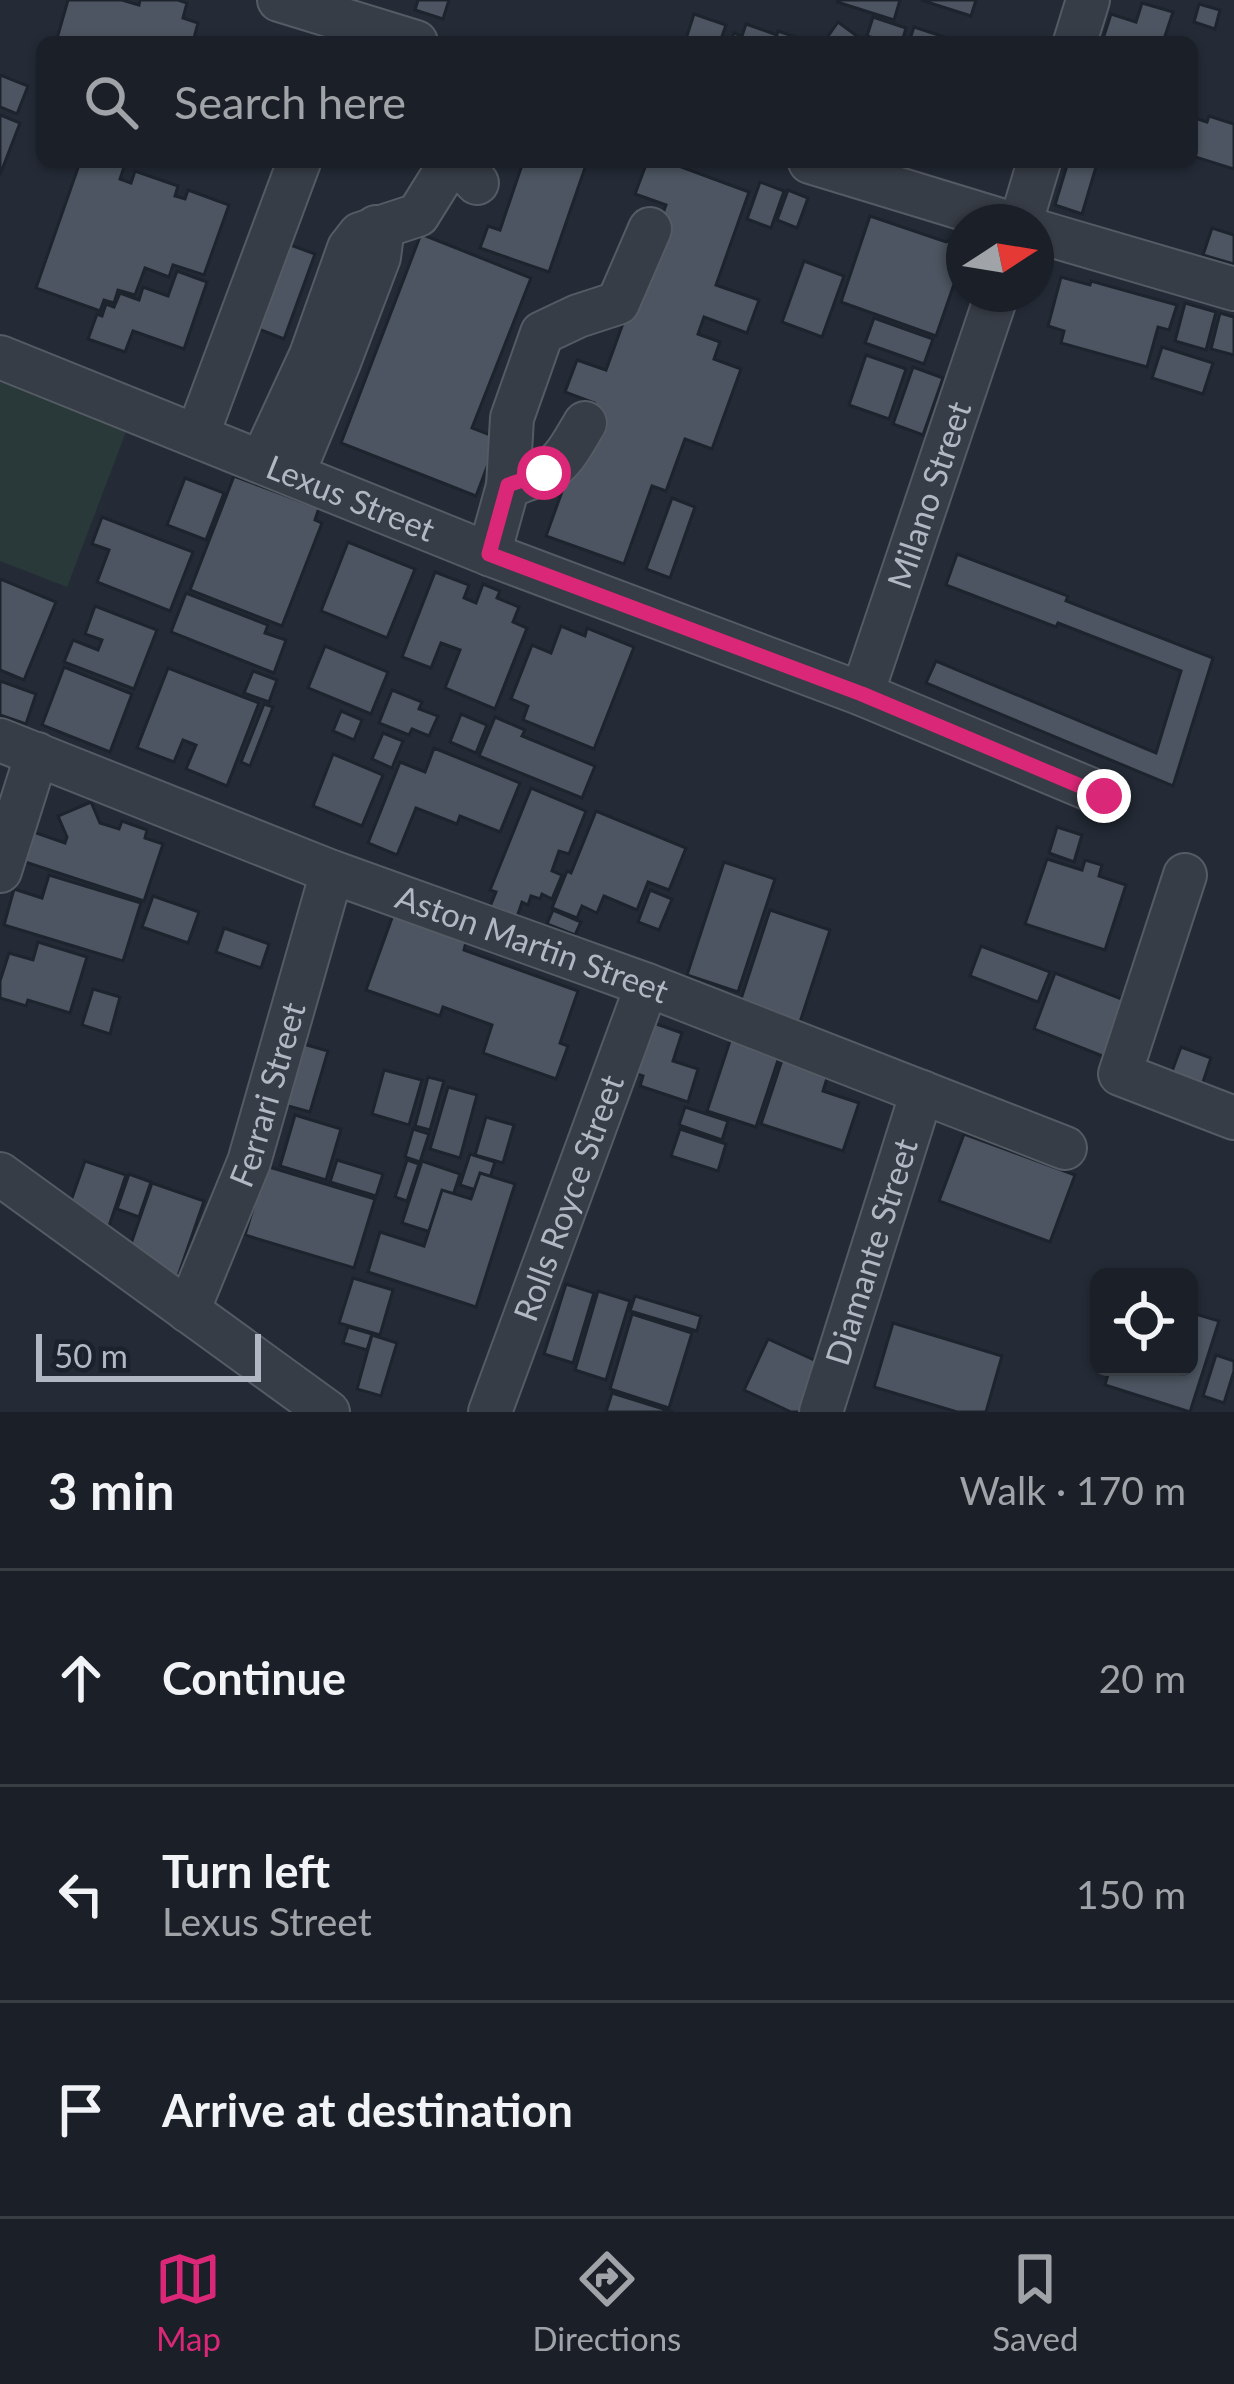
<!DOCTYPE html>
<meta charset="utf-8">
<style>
:root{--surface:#1b2028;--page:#282d34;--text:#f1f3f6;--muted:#a0a3a8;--line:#393e45;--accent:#db2777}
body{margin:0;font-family:Lato,sans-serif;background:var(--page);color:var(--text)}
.controls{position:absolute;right:36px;bottom:36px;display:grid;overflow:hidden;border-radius:18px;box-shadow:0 3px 9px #0004}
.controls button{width:108px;height:108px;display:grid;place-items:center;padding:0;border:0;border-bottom:3px solid var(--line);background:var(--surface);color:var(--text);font:60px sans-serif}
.compass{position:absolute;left:946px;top:204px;width:108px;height:108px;border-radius:50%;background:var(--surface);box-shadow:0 3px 9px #0004;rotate:78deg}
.scale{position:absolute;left:36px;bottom:30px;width:225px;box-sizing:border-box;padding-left:12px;border:6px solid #b2b8c3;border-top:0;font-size:33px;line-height:42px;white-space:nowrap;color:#b2b8c3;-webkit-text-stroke:9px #1c222b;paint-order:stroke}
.stop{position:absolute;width:36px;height:36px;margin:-27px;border:9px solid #db2777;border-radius:50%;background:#fff}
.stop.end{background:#db2777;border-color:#fff;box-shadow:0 3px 12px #0008}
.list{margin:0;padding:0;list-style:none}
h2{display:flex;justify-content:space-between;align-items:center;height:156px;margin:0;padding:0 48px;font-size:51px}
h2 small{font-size:39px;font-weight:400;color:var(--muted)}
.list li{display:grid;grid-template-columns:78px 1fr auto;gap:36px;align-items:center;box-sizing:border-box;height:216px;padding:0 48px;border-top:3px solid var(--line)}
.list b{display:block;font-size:45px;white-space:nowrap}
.list p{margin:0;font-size:39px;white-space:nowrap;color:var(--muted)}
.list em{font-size:39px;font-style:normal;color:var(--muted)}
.icon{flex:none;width:66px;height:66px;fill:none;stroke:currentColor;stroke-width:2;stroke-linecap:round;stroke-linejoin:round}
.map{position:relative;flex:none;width:1234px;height:1412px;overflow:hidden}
.search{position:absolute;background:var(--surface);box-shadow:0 3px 9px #0004;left:36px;right:36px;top:36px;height:132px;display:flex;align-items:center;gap:30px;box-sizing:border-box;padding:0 42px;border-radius:18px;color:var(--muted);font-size:45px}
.sheet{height:804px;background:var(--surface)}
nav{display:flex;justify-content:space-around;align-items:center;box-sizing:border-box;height:168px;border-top:3px solid var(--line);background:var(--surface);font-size:33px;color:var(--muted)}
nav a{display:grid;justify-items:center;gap:6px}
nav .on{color:var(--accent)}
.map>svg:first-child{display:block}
</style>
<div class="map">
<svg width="1234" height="1412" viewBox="0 0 1234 1412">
<rect width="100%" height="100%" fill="#242b36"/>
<!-- green -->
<polygon fill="#293939" points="0,380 127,429 67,587 0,561"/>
<!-- building -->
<g fill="#4c5561" stroke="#1e242d" stroke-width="3">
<polygon points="68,0 122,0 139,5 140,0 178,0 187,3 183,18 198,23 193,42 56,42"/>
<polygon points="418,0 449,0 443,19 415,10"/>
<polygon points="838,0 900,0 894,20 837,2"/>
<polygon points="921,0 976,0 971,16"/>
<polygon points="1142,3 1173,12 1163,42 1102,42 1111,14 1136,22"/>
<polygon points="1199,4 1220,10 1215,29 1194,22"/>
<polygon points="694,14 726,25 720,42 685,42"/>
<polygon points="873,17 906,28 902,42 886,42 867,36"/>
<polygon points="838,22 865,42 824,42"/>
<polygon points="746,24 777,35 778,31 810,42 731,42 734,33 742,36"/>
<polygon points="914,27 960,42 909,42"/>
<polygon points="0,75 28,86 17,114 0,107"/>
<polygon points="0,115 20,123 0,175"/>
<polygon points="1209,116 1234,124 1234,169 1192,156 1192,117 1207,122"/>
<polygon points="80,162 110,162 124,167 120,179 131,183 135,171 178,186 175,196 185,199 188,190 229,205 204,275 173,265 169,277 145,268 135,295 118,290 114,303 104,300 100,311 36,288"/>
<polygon points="523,162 587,162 549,272 480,248 488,226 500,230"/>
<polygon points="647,162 668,162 749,192 716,285 759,300 747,333 704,317 698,334 720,342 714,359 741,369 712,449 685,439 666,491 652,486 624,564 546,536 594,403 565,392 577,360 606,370 666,205 635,194"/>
<polygon points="1068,162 1080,162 1096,167 1082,214 1055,205"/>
<polygon points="760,182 784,191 771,228 747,219"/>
<polygon points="788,190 808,198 797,228 777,220"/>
<polygon points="870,216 946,242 961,235 964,242 964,266 960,267 936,336 841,302"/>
<polygon points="1212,228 1234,235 1234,264 1203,255"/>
<polygon points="421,234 531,278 472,428 498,438 476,496 341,443"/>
<polygon points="288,244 315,254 284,339 256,328"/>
<polygon points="804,261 844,276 822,337 782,322"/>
<polygon points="177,271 207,282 184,349 133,331 125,352 88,339 97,314 102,316 106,304 114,307 120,293 139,300 143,287 168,296"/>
<polygon points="1061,277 1090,285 1091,281 1177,305 1169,330 1158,327 1147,367 1061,343 1064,331 1048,326"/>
<polygon points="1185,303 1216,312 1206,350 1175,341"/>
<polygon points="1220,313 1234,317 1234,355 1211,349"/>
<polygon points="874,318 933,339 924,364 865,343"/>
<polygon points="1162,347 1213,363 1203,394 1152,378"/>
<polygon points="866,355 906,369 889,419 849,405"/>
<polygon points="913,367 943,378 923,435 893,424"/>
<polygon points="234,476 319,508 315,520 322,523 282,626 190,590"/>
<polygon points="185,478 224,493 206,540 167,525"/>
<polygon points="672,498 695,507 670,578 646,569"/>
<polygon points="102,517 193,552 170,611 97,582 109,550 92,544"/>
<polygon points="348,542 415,569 387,638 321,611"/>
<polygon points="957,554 1068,596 1066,601 1213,658 1173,786 926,683 936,661 1156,753 1181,671 1058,623 1056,627 946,585"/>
<polygon points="435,572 469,585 464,598 476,603 483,584 500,591 497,598 519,607 513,622 527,628 495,709 445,688 460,650 441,643 431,668 402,657"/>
<polygon points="0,579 56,602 24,680 0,670"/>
<polygon points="186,593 268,625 265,633 286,640 274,673 171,632"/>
<polygon points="95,606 157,630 134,689 64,662 73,640 98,650 102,640 85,634"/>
<polygon points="561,626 585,636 587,628 634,647 594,749 523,720 528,706 511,699 532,645 551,653"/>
<polygon points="325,646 388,672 371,714 308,688"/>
<polygon points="64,667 132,694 110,752 42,725"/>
<polygon points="168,668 259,703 227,786 186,769 196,745 183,740 174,762 137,748"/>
<polygon points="253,671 277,680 269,702 244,693"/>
<polygon points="0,681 36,694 26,724 0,715"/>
<polygon points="392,690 422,702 419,709 438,716 429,736 412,729 409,735 379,723"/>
<polygon points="264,704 273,707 250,766 241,762"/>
<polygon points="341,711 362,720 354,740 333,731"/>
<polygon points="461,714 487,725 476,753 450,742"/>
<polygon points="495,717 525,730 522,736 595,766 582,798 479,756"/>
<polygon points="383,733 403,741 392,768 372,759"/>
<polygon points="434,748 520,783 500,832 460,816 457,824 416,808 397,855 368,843 400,762 425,772"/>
<polygon points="333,754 383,775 362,826 313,806"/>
<polygon points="531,788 586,811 569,854 559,851 552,871 562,875 552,899 542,894 540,899 531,896 528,905 522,902 516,920 489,909 496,892 490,890"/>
<polygon points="91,802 100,823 119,829 122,821 147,830 145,838 163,844 144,901 19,860 28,830 65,843 67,837 58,816"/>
<polygon points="596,811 686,848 669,890 648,882 637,910 604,896 597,913 582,906 577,918 552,908 567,871 571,873"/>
<polygon points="1057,827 1082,835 1074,862 1049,853"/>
<polygon points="1047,859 1082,870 1085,860 1102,865 1099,876 1126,885 1105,950 1025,924"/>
<polygon points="724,862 775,879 738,992 687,975"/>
<polygon points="49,875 141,903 123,961 4,925 14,889 42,898"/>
<polygon points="650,890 672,899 659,930 638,922"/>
<polygon points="153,896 199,912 188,943 142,927"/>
<polygon points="553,910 581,922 575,935 547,924"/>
<polygon points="770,910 830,930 800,1022 740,1002"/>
<polygon points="393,915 466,942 464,950 578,991 560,1043 568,1046 556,1079 483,1053 492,1025 443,1007 440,1016 366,990"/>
<polygon points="224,928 269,944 261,968 216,952"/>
<polygon points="38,942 87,957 70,1013 28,1000 26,1006 0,998 0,981 9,953 33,960"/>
<polygon points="981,946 1050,972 1038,1002 970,976"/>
<polygon points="1055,973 1127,1001 1105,1057 1034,1029"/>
<polygon points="93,989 120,997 110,1034 82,1025"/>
<polygon points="648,1021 682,1033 673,1061 698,1069 688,1102 640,1086 643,1076 631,1072"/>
<polygon points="731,1038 780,1054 756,1127 707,1111"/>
<polygon points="300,1043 328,1051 310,1112 281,1104"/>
<polygon points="1181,1047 1211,1058 1202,1085 1171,1074"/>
<polygon points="782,1060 828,1075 823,1091 859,1103 843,1151 761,1124"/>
<polygon points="384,1070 422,1080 409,1125 372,1114"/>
<polygon points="428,1077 444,1081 430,1130 415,1126"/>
<polygon points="448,1087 477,1095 460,1158 430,1149"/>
<polygon points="685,1107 728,1121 722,1140 679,1125"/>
<polygon points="295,1115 341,1129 326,1180 280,1166"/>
<polygon points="486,1117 514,1125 503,1163 475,1155"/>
<polygon points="413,1129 429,1134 420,1162 405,1157"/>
<polygon points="680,1129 726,1144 718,1171 671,1156"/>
<polygon points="964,1134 1075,1175 1050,1242 939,1201"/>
<polygon points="470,1154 495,1162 485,1193 460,1185"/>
<polygon points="337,1160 383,1174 376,1196 330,1182"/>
<polygon points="407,1160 419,1164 407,1201 395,1197"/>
<polygon points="85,1161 126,1175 109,1226 67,1212"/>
<polygon points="422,1161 460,1174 440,1235 402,1223"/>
<polygon points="266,1166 375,1199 354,1268 245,1235"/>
<polygon points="480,1173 515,1184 476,1307 368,1272 380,1232 424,1246 442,1190 471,1199"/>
<polygon points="129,1174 151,1182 139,1217 117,1209"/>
<polygon points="152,1183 204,1201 177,1279 125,1261"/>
<polygon points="353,1278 393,1290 380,1335 339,1323"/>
<polygon points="566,1284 594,1293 573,1363 544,1354"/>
<polygon points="598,1291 630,1301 606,1380 575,1370"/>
<polygon points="635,1296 701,1316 697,1331 630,1311"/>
<polygon points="1189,1312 1219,1321 1190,1412 1105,1385 1110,1367 1189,1367"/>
<polygon points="632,1314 692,1333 669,1408 610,1389"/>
<polygon points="893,1323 1002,1356 986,1412 957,1412 874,1387"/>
<polygon points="348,1327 372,1334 367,1350 343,1343"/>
<polygon points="372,1335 397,1343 381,1396 357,1389"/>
<polygon points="768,1339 825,1365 803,1412 791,1412 744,1390"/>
<polygon points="1216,1355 1234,1361 1234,1371 1224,1403 1203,1396"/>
<polygon points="612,1393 673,1412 606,1412"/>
</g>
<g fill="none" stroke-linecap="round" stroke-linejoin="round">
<defs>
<g id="minor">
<polyline points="279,0 416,42"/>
<polyline points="1075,42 1088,0"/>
<polyline points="810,162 1007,222"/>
<polyline points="1021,222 1039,162"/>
<polyline points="1036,231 1234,289"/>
<path id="s1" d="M0 357 489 554 862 694 1104 795"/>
<polyline points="197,436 299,162"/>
<path d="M262 461 311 355 349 248 360 234 418 215 446 170C461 167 467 172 477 183"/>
<polyline points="293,474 338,365 379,257 381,242 376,227"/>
<path d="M508 486C559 468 558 469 585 423"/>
<polyline points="489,554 508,486 512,418 542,333 578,316 618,303 650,229"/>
<path id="s2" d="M862 694 997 294"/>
<path id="s3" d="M0 740 332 872 647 985 1065 1148"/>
<polyline points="0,871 37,754"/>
<polyline points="1185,875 1120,1074 1234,1118"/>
<polyline points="0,1174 328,1412"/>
<path id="s4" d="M188 1311 249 1162 332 872"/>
<path id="s5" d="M490 1412 647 985"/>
<path id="s6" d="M821 1412 922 1092"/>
</g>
</defs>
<!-- minor casing -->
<use href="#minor" stroke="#555b64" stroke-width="46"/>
<!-- minor -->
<use href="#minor" stroke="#373d46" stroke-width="42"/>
</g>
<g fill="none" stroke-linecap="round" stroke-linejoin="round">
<!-- route -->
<polyline stroke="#db2777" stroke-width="15" points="544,473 508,485 489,554 862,694 1104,796"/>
</g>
<g text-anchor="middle" stroke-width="10" stroke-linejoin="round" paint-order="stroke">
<!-- street labels -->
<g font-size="33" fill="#b2b8c3" stroke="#1c222b">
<text dy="12" stroke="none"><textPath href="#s2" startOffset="210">Milano Street</textPath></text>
<text dy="12" stroke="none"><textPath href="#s1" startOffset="378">Lexus Street</textPath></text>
<text dy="12" stroke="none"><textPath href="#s3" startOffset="570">Aston Martin Street</textPath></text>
<text dy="12" stroke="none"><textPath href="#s4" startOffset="231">Ferrari Street</textPath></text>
<text dy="12" stroke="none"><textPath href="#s5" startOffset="228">Rolls Royce Street</textPath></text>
<text dy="12" stroke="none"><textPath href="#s6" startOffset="168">Diamante Street</textPath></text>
</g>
</g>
</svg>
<div class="controls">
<button><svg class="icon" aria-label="locate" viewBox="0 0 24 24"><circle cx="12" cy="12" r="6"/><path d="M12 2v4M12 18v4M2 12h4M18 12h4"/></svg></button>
</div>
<svg class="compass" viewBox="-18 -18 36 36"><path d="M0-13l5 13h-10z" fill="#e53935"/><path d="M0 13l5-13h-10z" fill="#a0a3a8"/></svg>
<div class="scale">50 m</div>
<div class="stop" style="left:544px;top:473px"></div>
<div class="stop end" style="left:1104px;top:796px"></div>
<div class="search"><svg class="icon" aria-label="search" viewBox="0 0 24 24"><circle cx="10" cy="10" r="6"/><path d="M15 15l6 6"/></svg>Search here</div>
</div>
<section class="sheet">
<h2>3 min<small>Walk · 170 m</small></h2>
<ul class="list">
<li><svg class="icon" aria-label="ahead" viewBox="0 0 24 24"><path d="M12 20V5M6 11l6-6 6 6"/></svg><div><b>Continue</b></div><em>20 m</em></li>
<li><svg class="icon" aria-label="left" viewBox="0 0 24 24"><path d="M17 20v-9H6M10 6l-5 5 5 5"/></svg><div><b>Turn left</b><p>Lexus Street</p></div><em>150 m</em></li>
<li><svg class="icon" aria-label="arrive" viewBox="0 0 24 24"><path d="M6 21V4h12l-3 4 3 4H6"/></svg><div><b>Arrive at destination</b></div></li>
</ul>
</section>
<nav>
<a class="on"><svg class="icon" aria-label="map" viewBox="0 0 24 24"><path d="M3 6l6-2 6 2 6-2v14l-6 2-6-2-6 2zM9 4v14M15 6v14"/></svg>Map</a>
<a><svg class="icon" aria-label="directions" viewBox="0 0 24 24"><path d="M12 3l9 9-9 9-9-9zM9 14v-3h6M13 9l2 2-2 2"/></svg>Directions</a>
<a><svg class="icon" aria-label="saved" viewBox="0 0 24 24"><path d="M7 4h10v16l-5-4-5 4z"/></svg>Saved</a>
</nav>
